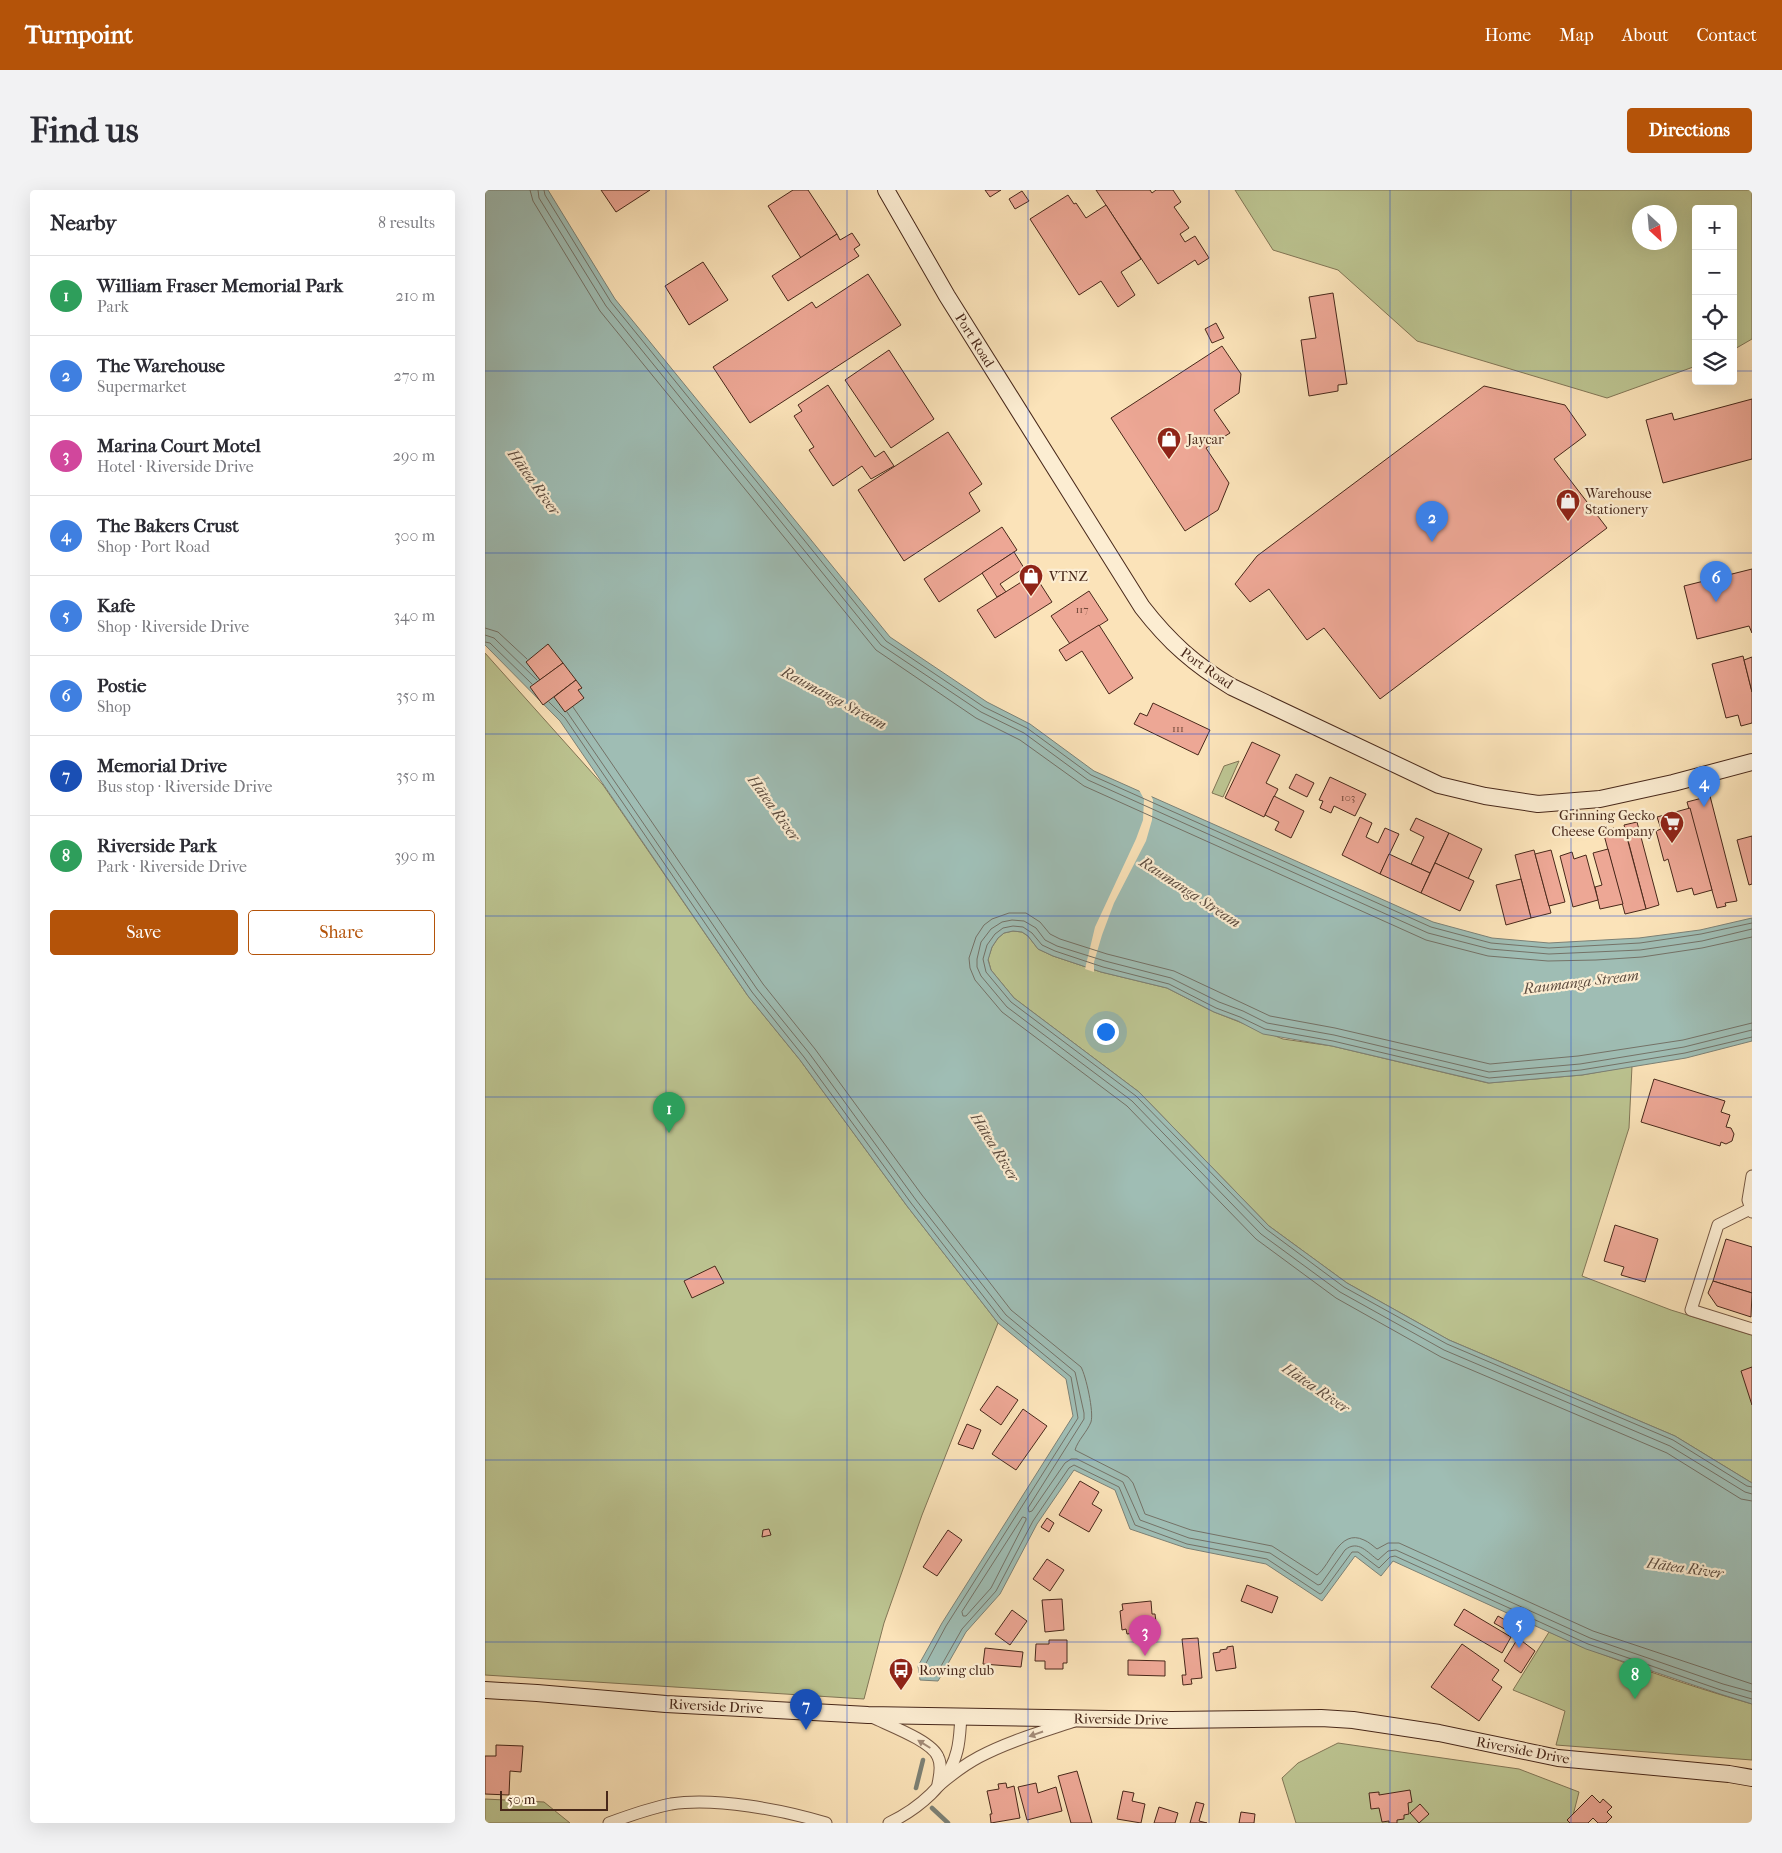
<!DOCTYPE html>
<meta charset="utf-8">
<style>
:root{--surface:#fff;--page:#f2f2f3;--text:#2b2b33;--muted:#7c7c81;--line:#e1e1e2;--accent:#b45309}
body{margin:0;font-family:"IM FELL French Canon",serif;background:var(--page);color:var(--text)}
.controls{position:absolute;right:15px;top:15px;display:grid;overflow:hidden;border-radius:5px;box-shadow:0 5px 20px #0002}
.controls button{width:45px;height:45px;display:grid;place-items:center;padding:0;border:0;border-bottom:1px solid var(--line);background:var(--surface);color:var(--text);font:25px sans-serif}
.compass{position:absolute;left:1147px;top:15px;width:45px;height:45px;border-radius:50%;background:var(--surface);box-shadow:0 5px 20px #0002;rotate:154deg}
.scale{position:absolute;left:15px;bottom:12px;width:108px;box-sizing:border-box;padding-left:5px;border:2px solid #48281a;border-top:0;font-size:14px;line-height:18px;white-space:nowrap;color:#48281a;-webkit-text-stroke:4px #fcedd2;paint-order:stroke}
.you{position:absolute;left:620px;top:841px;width:18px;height:18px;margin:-12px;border:4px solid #fff;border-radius:50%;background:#1a73e8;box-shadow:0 0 0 8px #1a73e833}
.badge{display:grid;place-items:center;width:32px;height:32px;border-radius:50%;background:var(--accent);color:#fff;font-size:16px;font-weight:700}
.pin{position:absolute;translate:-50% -41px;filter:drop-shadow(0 1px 2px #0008)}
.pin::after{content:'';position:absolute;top:26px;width:18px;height:15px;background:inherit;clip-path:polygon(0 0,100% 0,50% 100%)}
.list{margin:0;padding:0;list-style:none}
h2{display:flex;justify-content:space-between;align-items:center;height:65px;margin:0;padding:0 20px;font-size:21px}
h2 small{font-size:16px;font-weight:400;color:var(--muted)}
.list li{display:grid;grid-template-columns:32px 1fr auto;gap:15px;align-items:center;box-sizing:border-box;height:80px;padding:0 20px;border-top:1px solid var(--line)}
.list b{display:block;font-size:19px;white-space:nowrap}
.list p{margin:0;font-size:16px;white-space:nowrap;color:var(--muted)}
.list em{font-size:16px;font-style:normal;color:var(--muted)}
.actions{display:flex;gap:10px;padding:15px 20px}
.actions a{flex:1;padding:11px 0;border:1px solid var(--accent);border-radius:5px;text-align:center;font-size:18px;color:var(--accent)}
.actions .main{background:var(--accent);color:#fff}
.icon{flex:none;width:28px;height:28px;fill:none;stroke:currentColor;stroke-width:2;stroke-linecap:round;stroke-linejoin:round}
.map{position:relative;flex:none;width:1267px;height:1633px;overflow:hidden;border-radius:5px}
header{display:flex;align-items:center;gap:30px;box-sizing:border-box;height:70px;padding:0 25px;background:var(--accent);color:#fff}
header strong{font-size:24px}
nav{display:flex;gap:28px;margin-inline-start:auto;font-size:18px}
.intro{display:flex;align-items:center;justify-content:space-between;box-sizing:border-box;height:120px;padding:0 30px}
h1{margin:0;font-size:35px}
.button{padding:12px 22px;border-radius:5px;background:var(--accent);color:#fff;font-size:18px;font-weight:700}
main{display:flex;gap:30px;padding:0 30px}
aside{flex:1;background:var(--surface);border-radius:5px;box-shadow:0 5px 20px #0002}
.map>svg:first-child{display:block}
</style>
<header>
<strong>Turnpoint</strong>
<nav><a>Home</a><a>Map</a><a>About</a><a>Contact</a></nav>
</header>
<div class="intro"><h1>Find us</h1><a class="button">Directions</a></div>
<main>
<aside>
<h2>Nearby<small>8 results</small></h2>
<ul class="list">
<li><span class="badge" style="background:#2e9e5b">1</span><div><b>William Fraser Memorial Park</b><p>Park</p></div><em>210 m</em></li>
<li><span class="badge" style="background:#3f7fe0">2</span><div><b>The Warehouse</b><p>Supermarket</p></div><em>270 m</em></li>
<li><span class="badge" style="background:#d1479c">3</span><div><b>Marina Court Motel</b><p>Hotel · Riverside Drive</p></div><em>290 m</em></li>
<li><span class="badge" style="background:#3f7fe0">4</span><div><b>The Bakers Crust</b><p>Shop · Port Road</p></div><em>300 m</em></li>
<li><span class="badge" style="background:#3f7fe0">5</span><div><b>Kafe</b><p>Shop · Riverside Drive</p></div><em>340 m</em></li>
<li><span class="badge" style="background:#3f7fe0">6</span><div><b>Postie</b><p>Shop</p></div><em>350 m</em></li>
<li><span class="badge" style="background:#1a4fb4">7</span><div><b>Memorial Drive</b><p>Bus stop · Riverside Drive</p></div><em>350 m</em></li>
<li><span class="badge" style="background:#2e9e5b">8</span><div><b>Riverside Park</b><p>Park · Riverside Drive</p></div><em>390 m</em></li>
</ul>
<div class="actions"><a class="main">Save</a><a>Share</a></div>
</aside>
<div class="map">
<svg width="1267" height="1633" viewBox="0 0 1267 1633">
<rect width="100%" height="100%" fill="#fbe3b9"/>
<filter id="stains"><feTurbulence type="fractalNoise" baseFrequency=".004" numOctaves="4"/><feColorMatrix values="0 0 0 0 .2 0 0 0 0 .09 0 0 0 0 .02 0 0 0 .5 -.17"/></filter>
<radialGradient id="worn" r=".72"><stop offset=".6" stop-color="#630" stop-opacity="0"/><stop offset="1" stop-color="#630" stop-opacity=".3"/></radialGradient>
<!-- green -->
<g fill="#bcc491" stroke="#827656" fill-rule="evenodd">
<path d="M750 0H1267V149L1248 160V19H1211V176L1122 208 932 151 853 80 788 60ZM1154 22H1184V52H1154Z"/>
<polygon points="0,463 118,595 263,806 315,870 422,1016 513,1133 437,1325 399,1433 379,1509 0,1485"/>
<polygon points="754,571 738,607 727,603 739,576"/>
<polygon points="528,741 537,742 543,746 553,759 568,766 616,782 682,798 729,822 798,849 847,856 1003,893 1097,885 1147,876 1144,938 1097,1086 1186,1120 1267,1145 1267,1293 1190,1246 964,1150 862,1093 784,1036 654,902 529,808 506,780 503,769 507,757 513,748 519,743"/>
<path d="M1064 1442C1129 1471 1198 1494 1267 1514V1570L1071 1555 1080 1521 1028 1500Z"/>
<polygon points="853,1553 1034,1579 1094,1602 1086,1633 811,1633 797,1588 813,1573"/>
<polygon points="0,1609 59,1612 85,1633 0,1633"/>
</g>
<!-- water -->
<polygon fill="#9fbdb4" stroke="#7c8176" points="0,0 63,0 130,109 405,447 502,512 545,534 609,581 948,732 1007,748 1064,753 1154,748 1215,740 1267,728 1267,851 1201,868 1097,885 1004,893 847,856 778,844 753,831 729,822 682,798 616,782 568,766 553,759 543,746 537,742 528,741 519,743 513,748 507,757 503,770 506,780 529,808 654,902 784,1036 862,1093 964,1150 1190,1246 1267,1293 1267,1514 1235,1504 1101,1459 908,1371 896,1386 870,1366 837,1411 781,1374 701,1358 645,1339 630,1300 589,1280 552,1334 515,1404 481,1442 453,1491 435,1490 433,1476 457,1433 588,1226 581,1189 513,1133 422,1016 315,870 263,806 75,531 0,455"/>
<!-- pier -->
<polygon fill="#fbe3b9" points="653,598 665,603 668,610 667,630 661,651 629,713 617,745 609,772 609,782 600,779 610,737 651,649 658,630 659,609"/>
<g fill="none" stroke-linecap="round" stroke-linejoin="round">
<!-- shore -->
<g stroke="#747267" stroke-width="1">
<polyline points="45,0 48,11 115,121 391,460 491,528 535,550 599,596 941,750 1003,766 1063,771 1111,770 1157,767 1217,758 1267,747"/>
<polyline points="53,0 54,8 121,116 396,455 496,522 539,543 603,590 943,743 1005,759 1064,764 1155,760 1217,751 1267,739"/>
<polyline points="59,0 60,5 126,112 401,451 499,517 542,538 606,585 946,737 1006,753 1064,758 1155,753 1216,744 1267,733"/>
<polyline points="0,438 13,442 42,469"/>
<polyline points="0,445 9,448 52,490"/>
<polyline points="0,452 5,453 47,494"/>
<polyline points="64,512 80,528 267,802 319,867 426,1013 516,1129 586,1187 593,1228 461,1436 439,1477 440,1485 451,1485 477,1439 511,1401 548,1331 584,1278 589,1275 634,1297 650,1335 702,1354 782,1369 835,1404 837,1403 867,1362 873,1362 894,1378 905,1367 910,1366 1103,1454 1236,1500 1267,1509"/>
<path d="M88 517 278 794 330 859 437 1005 526 1120 596 1177C601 1186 609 1222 606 1232 602 1242 593 1250 590 1260L643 1287 648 1293 660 1324 706 1340 787 1356 832 1385C846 1375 854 1338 879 1350 884 1352 888 1356 892 1359L903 1353H914L1108 1441 1267 1494"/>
<path d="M82 522 272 799 324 863 431 1010 521 1125 590 1182 599 1223V1229L543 1318 544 1322 547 1321 580 1273 586 1269H592L638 1292 655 1330 704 1348 785 1363 833 1395 836 1394 860 1360C873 1349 883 1363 893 1370L903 1361 911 1360 1105 1448 1238 1494 1267 1502"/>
<polyline points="1267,833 1198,850 1093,866 1005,874 850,838 785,826 689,781 622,764 575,749 565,744 555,732 541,723 524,723 507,729 499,735 491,747 484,768 485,778 490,790 517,822 642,916 771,1049 851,1108 956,1167 1182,1263 1256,1309 1267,1311"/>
<polyline points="1267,840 1199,857 1095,874 1004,882 849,845 782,833 758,821 734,812 686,788 620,771 572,756 560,750 551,738 539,731 527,730 517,732 506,739 496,752 492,769 492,777 496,786 522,817 647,911 776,1044 855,1102 959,1160 1185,1256 1260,1302 1267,1304"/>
<polyline points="1267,847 1200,863 1096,880 1004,888 848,851 780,839 755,827 731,818 684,794 618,777 570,761 557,755 547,743 538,737 528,736 518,738 510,744 502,755 498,769 501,782 526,812 651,906 781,1039 859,1097 962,1154 1188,1250 1262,1296 1267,1297"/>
<polygon points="538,1327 541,1328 541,1330 506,1398 481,1426 478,1426 477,1422"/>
</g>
<!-- stream -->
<g stroke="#7c8176" stroke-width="4.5">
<polyline points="431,1598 438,1570"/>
<polyline points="447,1618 463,1633"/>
</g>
</g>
<!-- building -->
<g fill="#eda795" stroke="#48281a">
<polygon points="116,0 165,0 131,22"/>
<polygon points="308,0 323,0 352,44 316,68 283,16"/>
<polygon points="500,0 516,0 505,7"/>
<polygon points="611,0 665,0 667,3 671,0 688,0 696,12 689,17 704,38 695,44 700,52 710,46 724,68 713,75 710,70 673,94"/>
<polygon points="537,1 544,11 530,19 524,9"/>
<polygon points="583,5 589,14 591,13 601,28 621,15 656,69 636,82 650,105 633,117 616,91 594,105 545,29"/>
<polygon points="367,43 375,55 369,59 374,66 303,111 287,86 352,44 355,50"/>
<polygon points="218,72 243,110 204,135 180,96"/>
<polygon points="383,84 416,135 265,233 228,177 327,112 331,118"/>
<polygon points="848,103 862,194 853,195 853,201 824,206 816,150 831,148 824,107"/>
<polygon points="731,133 739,148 727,153 720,139"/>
<polygon points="737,156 756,184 754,203 729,220 745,243 721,258 744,293 733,320 700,341 626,228"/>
<polygon points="404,160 449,229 406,258 360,190"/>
<polygon points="343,195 390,267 399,261 409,276 386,289 377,276 348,296 324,260 329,257 309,226 317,221 313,215"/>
<polygon points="999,196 1080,215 1101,245 1069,269 1122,338 895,509 839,438 822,450 784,399 765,412 750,394 772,366"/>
<polygon points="1267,209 1267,269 1178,293 1161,230 1187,223 1189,230"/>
<polygon points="463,242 497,294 484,303 495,321 419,371 373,300"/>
<polygon points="517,337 532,360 454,412 439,389"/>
<polygon points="529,362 539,378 515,394 521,402 512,407 497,383"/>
<polygon points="1267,379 1267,443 1264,436 1212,449 1199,396"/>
<polygon points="549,384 567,412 510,448 492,420"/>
<polygon points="604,401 623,430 585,454 566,426"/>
<polygon points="614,435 648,488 624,504 597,461 581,471 574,460"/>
<polygon points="63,454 78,473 55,490 41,472"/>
<polygon points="1258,466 1267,502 1267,533 1256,536 1253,525 1241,528 1227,474"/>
<polygon points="1267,467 1267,502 1259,470"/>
<polygon points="78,473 91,490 58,515 45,497"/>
<polygon points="91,490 97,498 93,500 99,508 80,522 69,507"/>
<polygon points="668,513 725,540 713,565 649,534 655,523 662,526"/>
<polygon points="767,552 795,565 781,593 793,599 779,627 740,608"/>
<polygon points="811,584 829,593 822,607 804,598"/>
<polygon points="845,587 881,604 870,626 849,616 846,623 835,618 838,611 834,610"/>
<polygon points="789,606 819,621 806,648 790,640 794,632 780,625"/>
<polygon points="1225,606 1252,711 1240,713 1241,716 1232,718 1202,612"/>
<polygon points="1205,618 1227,700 1209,705 1207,698 1192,702 1183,669 1179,671 1171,641 1176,639 1172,627"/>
<polygon points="875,627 887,633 881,647 893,653 900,638 914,644 895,684 857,665"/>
<polygon points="931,628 964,643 945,683 926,674 939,647 925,640"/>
<polygon points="1152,632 1174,715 1161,719 1139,635"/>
<polygon points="1129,638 1131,646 1141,644 1161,719 1140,724 1118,641"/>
<polygon points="964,643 997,659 983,689 950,673"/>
<polygon points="1267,646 1267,694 1264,695 1252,650"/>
<polygon points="1123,659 1138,714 1115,719 1110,697 1117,695 1108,663"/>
<polygon points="1049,660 1066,723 1046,728 1030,665"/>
<polygon points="1066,660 1080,712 1064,716 1050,664"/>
<polygon points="1087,662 1089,669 1101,665 1113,710 1088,717 1075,666"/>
<polygon points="904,664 945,683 936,703 895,684"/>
<polygon points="950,673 989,691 975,721 936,703"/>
<polygon points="1036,689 1046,728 1021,735 1011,695"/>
<polygon points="1169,889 1240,911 1236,922 1245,925 1241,937 1246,938 1249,944 1247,951 1241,954 1236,952 1235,956 1156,932"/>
<polygon points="1130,1035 1173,1049 1160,1092 1136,1085 1139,1077 1119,1071"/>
<polygon points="1241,1049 1267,1057 1267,1103 1228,1091"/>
<polygon points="230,1076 239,1093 207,1108 199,1091"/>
<polygon points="1228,1091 1267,1103 1266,1127 1232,1116 1223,1103"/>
<polygon points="1267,1177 1267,1215 1256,1181"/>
<polygon points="512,1196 533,1210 516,1235 495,1220"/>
<polygon points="538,1219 562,1236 531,1280 507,1264"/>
<polygon points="482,1234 496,1240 488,1259 473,1254"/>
<polygon points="595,1291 614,1302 607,1314 617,1320 604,1342 574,1325"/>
<polygon points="562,1328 569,1333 564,1342 556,1337"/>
<polygon points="284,1339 286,1345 277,1347 278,1340"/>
<polygon points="463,1340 477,1350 452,1386 438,1377"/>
<polygon points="562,1369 579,1380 565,1401 548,1389"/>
<polygon points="762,1395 793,1407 787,1423 756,1411"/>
<polygon points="577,1409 579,1440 560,1442 557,1410"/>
<polygon points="666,1411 667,1424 670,1424 672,1440 642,1444 641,1439 637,1440 635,1421 638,1420 637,1414"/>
<polygon points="979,1419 1026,1447 1017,1463 969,1435"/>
<polygon points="527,1420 542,1431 525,1455 510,1444"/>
<polygon points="1013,1426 1027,1434 1023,1441 1009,1433"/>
<polygon points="713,1448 717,1488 706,1489 707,1494 698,1495 697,1485 701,1485 697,1449"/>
<polygon points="1033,1448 1050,1461 1036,1483 1019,1471"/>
<polygon points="564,1450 582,1450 582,1473 578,1473 578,1479 560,1479 560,1471 550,1471 551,1454 564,1454"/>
<polygon points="977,1454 1014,1480 1007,1490 1017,1497 994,1531 946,1497"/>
<polygon points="748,1456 751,1478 731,1481 728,1463 735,1462 735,1460 742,1459 742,1457"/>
<polygon points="500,1458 538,1462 536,1477 498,1474"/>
<polygon points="643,1470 680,1471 680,1486 643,1485"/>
<polygon points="11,1555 38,1556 36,1582 25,1581 24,1605 0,1604 0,1566 11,1566"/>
<polygon points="592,1581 607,1633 586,1633 573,1586"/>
<polygon points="521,1593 522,1598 529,1596 535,1628 506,1633 505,1624 507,1624 502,1601 514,1599 513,1594"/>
<polygon points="551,1593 553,1603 571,1597 577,1621 542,1630 533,1597"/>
<polygon points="925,1600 927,1612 923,1613 924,1624 919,1625 919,1629 912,1630 912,1633 904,1633 904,1631 897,1632 894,1618 886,1619 884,1603 894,1602 894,1605"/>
<polygon points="638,1601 649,1603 647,1611 660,1614 656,1633 632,1629"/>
<polygon points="1107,1605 1115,1613 1118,1609 1127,1617 1122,1622 1127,1627 1121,1633 1113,1633 1108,1628 1103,1633 1085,1633 1082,1630"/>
<polygon points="711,1612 719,1614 714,1631 722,1633 705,1633"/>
<polygon points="935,1614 944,1624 934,1633 925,1623"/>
<polygon points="674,1617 693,1623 690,1633 669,1633"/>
<polygon points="756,1622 770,1624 769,1633 754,1633"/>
</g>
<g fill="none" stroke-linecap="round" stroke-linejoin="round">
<defs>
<g id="street">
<polyline points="1267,986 1263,1010 1267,1022"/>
<polyline points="1265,1019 1233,1035 1206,1120 1267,1139"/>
<path d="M387 1527C403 1535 447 1551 453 1567 457 1575 455 1585 453 1594"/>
<path d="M453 1596C466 1585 479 1575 494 1567 524 1551 557 1542 589 1531"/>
<path d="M124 1633C143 1626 166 1618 186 1614 230 1607 299 1620 341 1633"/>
<path d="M404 1633C433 1619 464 1594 472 1561 475 1550 475 1538 476 1526"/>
</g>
<g id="secondary">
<path d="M401 0 462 106 657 417C684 452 710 475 747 497L954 595 1000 606 1053 614 1115 609 1188 593 1267 572"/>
<polyline points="0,1500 52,1503 181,1514 383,1525 687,1530 836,1528 868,1530 954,1543 1073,1568 1244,1584 1267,1588"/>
</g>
</defs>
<!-- street casing -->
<use href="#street" stroke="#755742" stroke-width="13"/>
<!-- secondary casing -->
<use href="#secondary" stroke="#48281a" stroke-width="18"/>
<!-- street -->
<use href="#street" stroke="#fcedd2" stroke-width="11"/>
<!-- secondary -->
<use href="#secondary" stroke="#fcedd2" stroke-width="16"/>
</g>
<!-- one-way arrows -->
<defs><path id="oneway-solid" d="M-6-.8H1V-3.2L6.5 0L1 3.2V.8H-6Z" transform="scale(1.25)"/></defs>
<g fill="#a28a76">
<use href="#oneway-solid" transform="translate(551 1544) rotate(161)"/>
<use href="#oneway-solid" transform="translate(439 1554) rotate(-148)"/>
</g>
<!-- grid -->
<path fill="none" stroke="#1d4ed8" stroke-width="1" stroke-opacity="0.55" d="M181 0V1633M362 0V1633M543 0V1633M724 0V1633M905 0V1633M1086 0V1633M0 181H1211M1248 181H1267M0 363H1267M0 544H1267M0 726H1267M0 907H1267M0 1089H1267M0 1270H1267M0 1452H1267"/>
<!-- icons -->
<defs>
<symbol id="shop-pin" viewBox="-11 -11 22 30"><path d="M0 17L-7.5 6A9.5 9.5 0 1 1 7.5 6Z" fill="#8f2418" stroke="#fcedd2"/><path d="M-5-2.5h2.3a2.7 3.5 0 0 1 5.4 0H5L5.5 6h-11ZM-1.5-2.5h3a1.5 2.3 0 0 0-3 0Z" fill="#fff"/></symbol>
<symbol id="supermarket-pin" viewBox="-11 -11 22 30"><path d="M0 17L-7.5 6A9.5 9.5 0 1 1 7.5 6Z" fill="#8f2418" stroke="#fcedd2"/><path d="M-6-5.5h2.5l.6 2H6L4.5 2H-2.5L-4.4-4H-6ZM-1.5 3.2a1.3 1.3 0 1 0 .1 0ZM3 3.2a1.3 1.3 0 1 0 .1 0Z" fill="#fff"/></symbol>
<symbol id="bus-pin" viewBox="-11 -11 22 30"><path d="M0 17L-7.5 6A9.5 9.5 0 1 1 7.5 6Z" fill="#8f2418" stroke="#fcedd2"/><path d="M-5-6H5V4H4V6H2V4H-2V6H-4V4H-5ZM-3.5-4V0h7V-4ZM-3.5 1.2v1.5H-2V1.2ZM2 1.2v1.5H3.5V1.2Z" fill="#fff"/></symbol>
</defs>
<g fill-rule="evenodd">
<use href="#shop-pin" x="670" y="235" width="28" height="38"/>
<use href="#shop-pin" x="1069" y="297" width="28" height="38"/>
<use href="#shop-pin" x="532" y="372" width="28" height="38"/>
<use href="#supermarket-pin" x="1173" y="619" width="28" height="38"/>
<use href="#bus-pin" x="402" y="1466" width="28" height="38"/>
</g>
<g text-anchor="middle" stroke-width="4.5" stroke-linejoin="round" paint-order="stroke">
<!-- number labels -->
<g font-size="11" fill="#714839">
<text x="597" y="423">117</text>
<text x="693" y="542">111</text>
<text x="863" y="611">103</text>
</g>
<!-- street labels -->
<g font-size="14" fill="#48281a" stroke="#fcedd2">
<text transform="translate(490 150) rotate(58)" y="5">Port Road</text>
<text transform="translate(722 478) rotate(35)" y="5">Port Road</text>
<text transform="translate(231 1516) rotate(3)" y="5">Riverside Drive</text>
<text transform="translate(636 1529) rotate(1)" y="5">Riverside Drive</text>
<text transform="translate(1038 1560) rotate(11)" y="5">Riverside Drive</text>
</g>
<!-- poi labels -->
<g font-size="14" fill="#48281a" stroke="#fcedd2" text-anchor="start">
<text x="702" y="254">Jaycar</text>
<text x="1100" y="308">Warehouse<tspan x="1100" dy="16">Stationery</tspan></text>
<text x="564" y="391">VTNZ</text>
<text x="1170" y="630" text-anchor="end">Grinning Gecko<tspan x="1170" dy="16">Cheese Company</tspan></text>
<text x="434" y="1485">Rowing club</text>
</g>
<!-- water labels -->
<g font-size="15" font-style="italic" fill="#5e4d40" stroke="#fcedd2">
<text transform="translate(49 292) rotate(54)" y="5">Hātea River</text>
<text transform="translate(349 508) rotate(28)" y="5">Raumanga Stream</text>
<text transform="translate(289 618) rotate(54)" y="5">Hātea River</text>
<text transform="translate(705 702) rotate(33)" y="5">Raumanga Stream</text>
<text transform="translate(1096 792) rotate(-7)" y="5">Raumanga Stream</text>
<text transform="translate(510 957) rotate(58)" y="5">Hātea River</text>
<text transform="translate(831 1198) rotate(34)" y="5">Hātea River</text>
<text transform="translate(1200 1378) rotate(8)" y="5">Hātea River</text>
</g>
</g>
<rect width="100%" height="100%" filter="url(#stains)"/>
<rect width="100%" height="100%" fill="url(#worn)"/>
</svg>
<div class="controls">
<button>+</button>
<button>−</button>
<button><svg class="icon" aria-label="locate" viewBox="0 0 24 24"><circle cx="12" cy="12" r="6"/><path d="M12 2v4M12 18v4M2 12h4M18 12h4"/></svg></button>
<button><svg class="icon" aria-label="layers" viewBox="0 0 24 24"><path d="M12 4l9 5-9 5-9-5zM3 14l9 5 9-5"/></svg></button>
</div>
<svg class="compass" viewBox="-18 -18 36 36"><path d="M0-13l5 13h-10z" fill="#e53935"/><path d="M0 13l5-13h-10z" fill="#7c7c81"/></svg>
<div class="scale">50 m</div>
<div class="you"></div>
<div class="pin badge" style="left:184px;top:943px;background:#2e9e5b">1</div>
<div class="pin badge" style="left:947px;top:352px;background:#3f7fe0">2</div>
<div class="pin badge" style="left:660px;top:1466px;background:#d1479c">3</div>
<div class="pin badge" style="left:1219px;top:617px;background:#3f7fe0">4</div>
<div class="pin badge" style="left:1034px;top:1458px;background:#3f7fe0">5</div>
<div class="pin badge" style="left:1231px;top:412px;background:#3f7fe0">6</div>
<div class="pin badge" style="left:321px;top:1540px;background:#1a4fb4">7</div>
<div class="pin badge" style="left:1150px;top:1509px;background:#2e9e5b">8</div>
</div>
</main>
